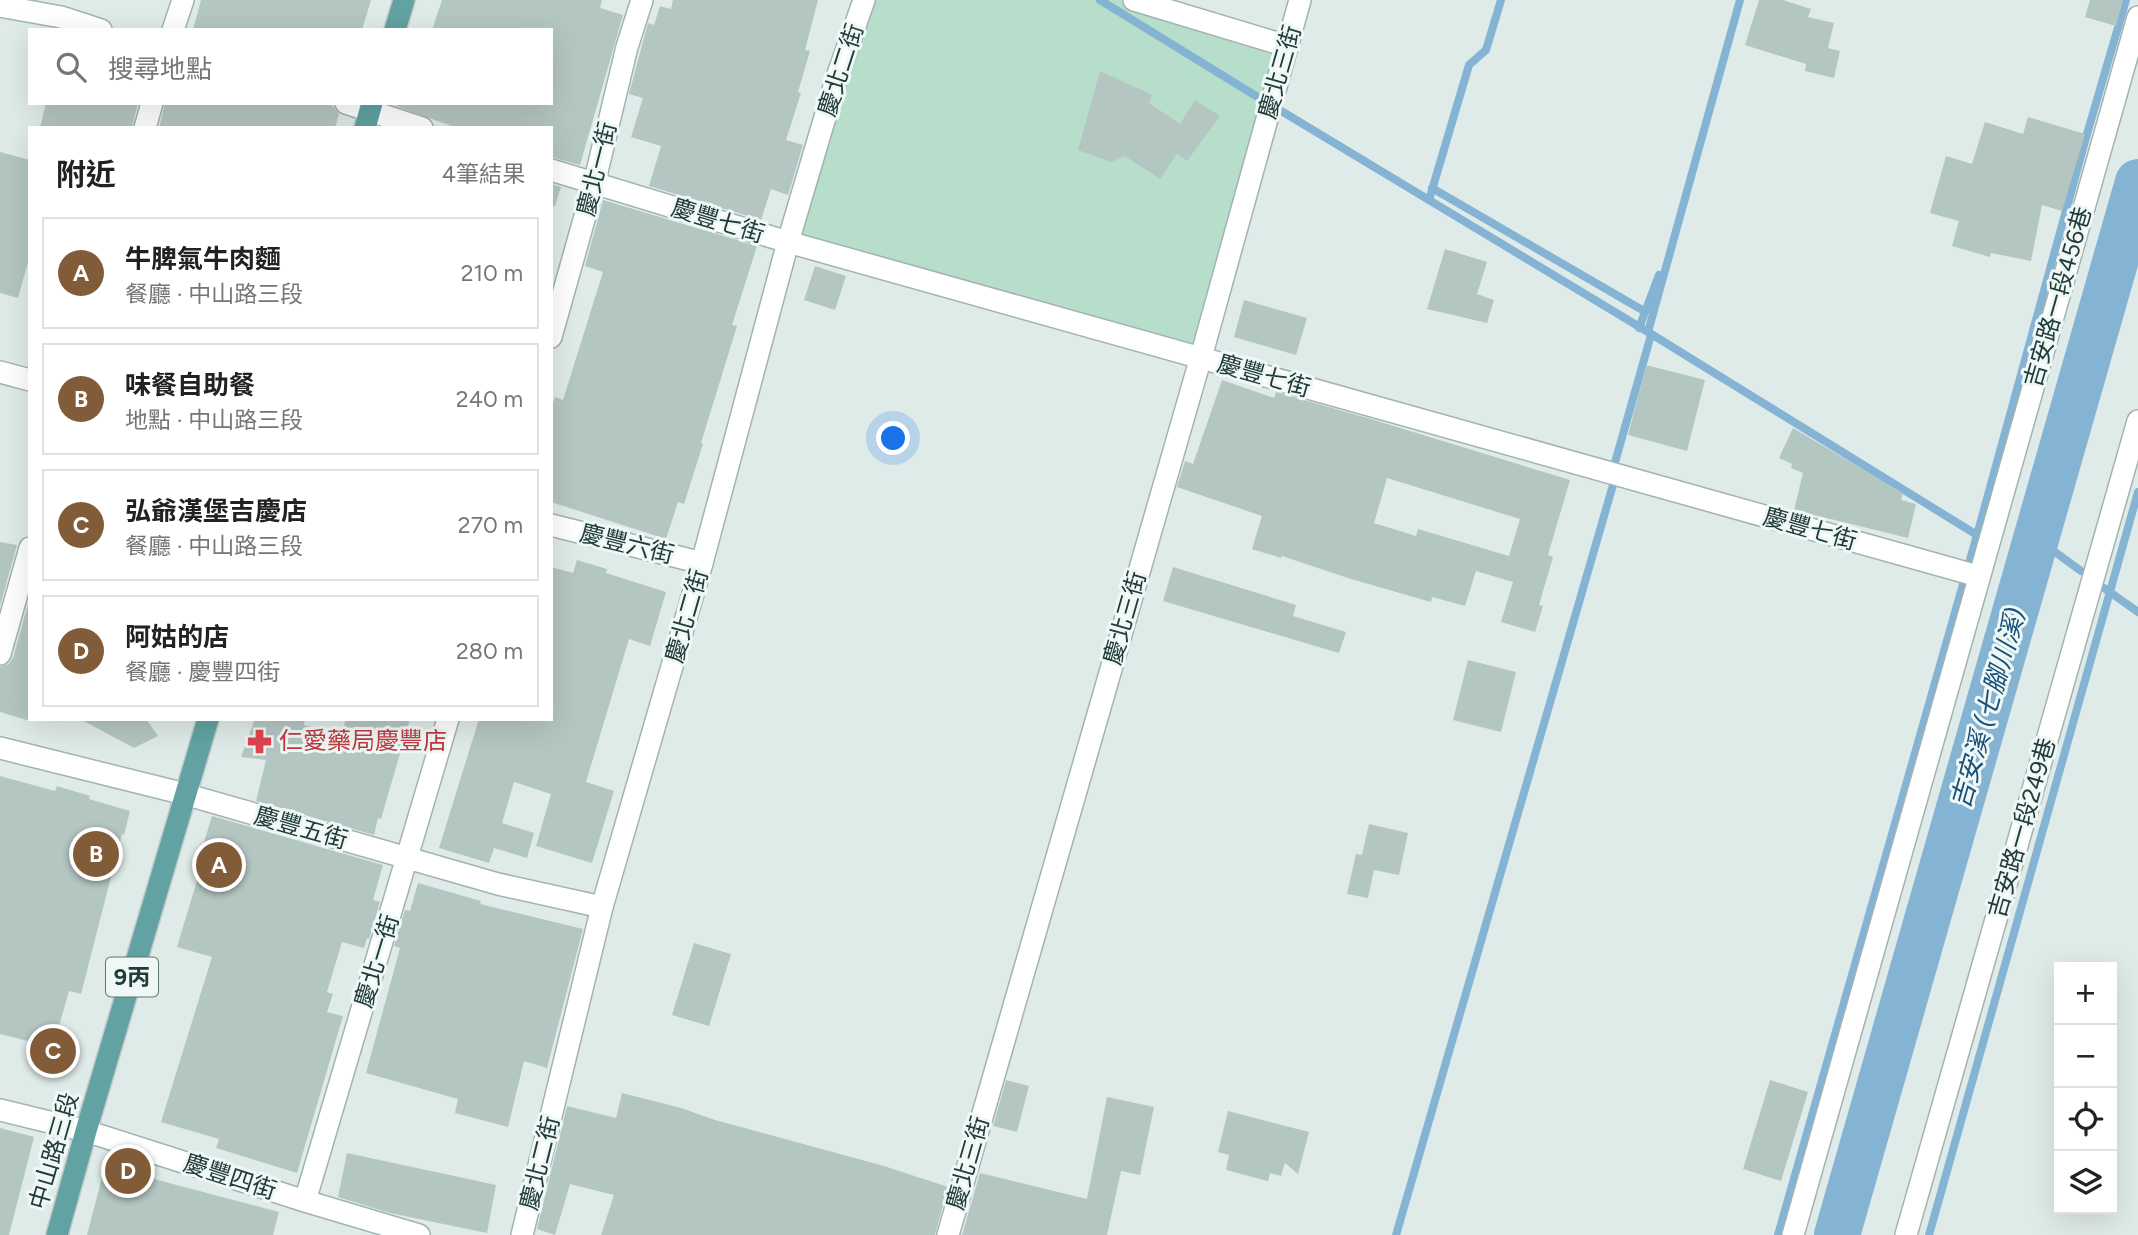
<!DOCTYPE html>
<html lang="zh-TW">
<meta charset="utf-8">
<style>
:root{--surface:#fff;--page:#f2f2f2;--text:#222;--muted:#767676;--line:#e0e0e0;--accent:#825c38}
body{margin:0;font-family:Figtree,"Noto Sans TC",sans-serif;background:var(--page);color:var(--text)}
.controls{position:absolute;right:21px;bottom:21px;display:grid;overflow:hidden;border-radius:0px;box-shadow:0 7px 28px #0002}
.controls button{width:63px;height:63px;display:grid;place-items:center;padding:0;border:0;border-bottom:2px solid var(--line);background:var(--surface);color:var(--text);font:35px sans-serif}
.you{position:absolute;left:894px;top:439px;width:24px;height:24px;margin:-18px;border:5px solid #fff;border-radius:50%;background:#1a73e8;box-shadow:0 0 0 10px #1a73e833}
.badge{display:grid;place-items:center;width:46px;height:46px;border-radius:50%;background:var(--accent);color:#fff;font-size:23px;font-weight:700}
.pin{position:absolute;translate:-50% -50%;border:4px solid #fff;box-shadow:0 2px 7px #0006}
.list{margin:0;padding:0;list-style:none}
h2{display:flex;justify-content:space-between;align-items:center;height:91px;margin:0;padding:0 28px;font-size:30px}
h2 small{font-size:23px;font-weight:400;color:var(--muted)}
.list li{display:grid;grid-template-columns:46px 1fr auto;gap:21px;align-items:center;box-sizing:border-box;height:112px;margin:0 14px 14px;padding:0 14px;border:2px solid var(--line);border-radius:0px}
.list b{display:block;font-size:26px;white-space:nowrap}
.list p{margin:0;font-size:23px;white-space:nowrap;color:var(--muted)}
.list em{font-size:23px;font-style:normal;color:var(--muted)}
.icon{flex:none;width:38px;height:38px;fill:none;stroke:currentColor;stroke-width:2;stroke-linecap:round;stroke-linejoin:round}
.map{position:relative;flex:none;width:2138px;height:1235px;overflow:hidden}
.search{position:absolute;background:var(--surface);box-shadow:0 7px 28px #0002;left:28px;top:28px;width:525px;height:77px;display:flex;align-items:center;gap:18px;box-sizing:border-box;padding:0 24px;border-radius:0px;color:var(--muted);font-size:26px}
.panel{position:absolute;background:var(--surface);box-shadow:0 7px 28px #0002;left:28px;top:126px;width:525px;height:595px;border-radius:0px}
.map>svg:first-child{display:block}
</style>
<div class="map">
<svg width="2138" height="1235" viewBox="0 0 2138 1235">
<rect width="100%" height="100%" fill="#dfebe9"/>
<!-- green -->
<polygon fill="#b7ddcb" points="868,0 1156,0 1278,43 1203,350 801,237"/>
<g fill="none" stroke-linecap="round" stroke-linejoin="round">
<!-- stream -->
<g stroke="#85b3d3" stroke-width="8">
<polyline points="1100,0 1256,96"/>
<polyline points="1283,112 1648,332 1977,535"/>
<polyline points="1432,188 1644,311"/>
<polyline points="1429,200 1469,65 1486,50 1501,0"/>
<polyline points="1639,328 1659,275"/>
<polyline points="1648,332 1740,0"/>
<polyline points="2036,538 2081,571"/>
<polyline points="2012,556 2029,563"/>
<polyline points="2104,588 2138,612"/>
<polyline points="1396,1235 1613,485 1612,473 1651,335"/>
<polyline points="1778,1235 1977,535 2087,134 2126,0"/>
<polyline points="1929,1235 2138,492"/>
</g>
<!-- river -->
<polyline stroke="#85b3d3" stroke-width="46" points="1837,1235 2138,182"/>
</g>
<!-- building -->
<g fill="#b4c6c2" fill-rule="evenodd">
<polygon points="201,0 371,0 362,30 193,30"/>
<polygon points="442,0 602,0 600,8 623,15 580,165 551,157 551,128 457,128 396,106 397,103 551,103 551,30 432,30"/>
<polygon points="673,0 818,0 805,50 810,51 798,92 801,93 786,140 803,145 788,195 771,189 761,220 649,186 661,146 631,137 643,98 629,94 648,23 654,25 660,6 671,9"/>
<polygon points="1759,0 1783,0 1811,9 1808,17 1834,23 1828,48 1840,51 1834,78 1805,71 1806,64 1745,45"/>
<polygon points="2090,0 2123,0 2116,26 2085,17"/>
<polygon points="1100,71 1152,95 1149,103 1180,124 1195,100 1220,116 1187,161 1177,154 1160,179 1125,156 1111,162 1078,150"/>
<polygon points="46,103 138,103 132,128 40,128"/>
<polygon points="165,103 325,103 333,106 339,114 335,128 159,128"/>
<polygon points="2028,117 2085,134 2062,211 2042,205 2031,261 1991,253 1990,257 1952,246 1959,221 1930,213 1946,156 1972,164 1985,122 2023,134"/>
<polygon points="0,152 30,160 30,255 18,298 0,293"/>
<polygon points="551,184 561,187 555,206 551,206"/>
<polygon points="603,200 757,246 732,325 737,326 701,443 703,444 684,504 678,502 666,539 551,502 551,409 555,397 563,400 603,272 585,266"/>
<polygon points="1445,249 1487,262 1477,294 1494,300 1487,323 1427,309"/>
<polygon points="815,266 846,276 835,310 804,300"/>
<polygon points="1244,300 1307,318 1296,355 1234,337"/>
<polygon points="1646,365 1705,380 1687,451 1628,435"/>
<path d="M1222 380 1274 398 1276 392 1371 419 1570 480 1548 555 1553 557 1539 605 1543 606 1535 632 1501 622 1513 582 1476 571 1465 606 1432 597 1431 602 1351 579 1282 556 1281 558 1252 549 1262 516 1177 487 1185 461 1193 464ZM1387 478 1520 519 1509 556 1418 529 1416 536 1374 523Z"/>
<polygon points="1793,428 1903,493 1901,500 1916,504 1908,538 1794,510 1803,473 1791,468 1792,464 1779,458"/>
<polygon points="0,542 17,545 0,606"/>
<polygon points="577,560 607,569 606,573 666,592 650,646 629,639 586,782 614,791 592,863 536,846 551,794 514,782 502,823 534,833 527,858 494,848 489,863 439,848 479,719 551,719 551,567 573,573"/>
<polygon points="1173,567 1296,605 1293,616 1346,632 1339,653 1163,601"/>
<polygon points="30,597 30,721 0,712 0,667 9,664 13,658"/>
<polygon points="1468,660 1516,672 1501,732 1453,720"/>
<polygon points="80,719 146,719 158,736 134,748"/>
<polygon points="255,719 305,719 304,725 341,736 346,719 410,719 381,819 378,818 374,835 256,801 266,760 241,757"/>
<polygon points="0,776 55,791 57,786 90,796 89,799 130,811 124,835 122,834 81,994 69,991 53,1047 0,1034"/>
<polygon points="212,816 383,865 373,900 380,902 369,939 367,938 364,948 342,942 327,992 333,994 327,1012 343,1016 297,1173 216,1148 219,1139 161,1122 212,957 177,947 199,874 195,872"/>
<polygon points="1369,824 1408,833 1399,875 1374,870 1368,898 1347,894 1356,854 1362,855"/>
<polygon points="418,883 481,901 480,904 583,929 547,1068 524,1061 508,1127 455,1113 458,1099 366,1073 400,948 394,946 405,910 410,911"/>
<polygon points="694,943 731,954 709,1026 672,1015"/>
<polygon points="1006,1080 1029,1086 1017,1132 993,1126"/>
<polygon points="1770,1080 1808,1092 1781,1181 1743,1169"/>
<polygon points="622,1093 681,1108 715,1120 884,1166 948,1187 935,1235 601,1235 614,1195 570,1184 555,1235 537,1229 567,1106 616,1118"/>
<polygon points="1107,1097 1154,1107 1140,1175 1121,1171 1107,1235 962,1235 980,1173 1087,1199"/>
<polygon points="1228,1111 1309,1132 1298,1174 1285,1163 1281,1176 1270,1173 1268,1181 1226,1170 1229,1155 1218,1152"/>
<polygon points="0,1128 34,1137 9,1235 0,1235"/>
<polygon points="347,1153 496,1185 487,1233 390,1213 338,1197"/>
<polygon points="105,1166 279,1212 273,1235 87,1235"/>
</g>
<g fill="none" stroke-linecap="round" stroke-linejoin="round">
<defs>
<g id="street">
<polyline points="1134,0 1287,46"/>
<polyline points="0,6 61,17 101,30"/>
<polyline points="173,30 183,0"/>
<polyline points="346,103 422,128"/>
<polyline points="145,128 152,103"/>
<polyline points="551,170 788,242 1978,576"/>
<polyline points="551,337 594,184 627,47 642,0"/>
<polyline points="0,372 30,380"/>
<polyline points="551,525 702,563"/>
<polyline points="0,654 30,548"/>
<polyline points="0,748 181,793 498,884 602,907"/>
<polyline points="0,1110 86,1131 305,1201 419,1235"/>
<polyline points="305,1201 448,719"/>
<polyline points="522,1235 602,907 702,563 788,242 836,80 864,0"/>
<polyline points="948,1235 1203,350 1300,0"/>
<polyline points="1793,1235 2138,17"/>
<polyline points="1906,1235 2138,421"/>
</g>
<g id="primary">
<polyline points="395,30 404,0"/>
<polyline points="365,128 372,103"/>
<polyline points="57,1235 86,1131 208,719"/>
</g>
</defs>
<!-- street casing -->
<use href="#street" stroke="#a2b3b1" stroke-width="24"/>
<!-- primary casing -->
<use href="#primary" stroke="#c1c8c8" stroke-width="24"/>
<!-- street -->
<use href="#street" stroke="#fff" stroke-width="21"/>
<!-- primary -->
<use href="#primary" stroke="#62a2a2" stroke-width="21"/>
</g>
<!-- icons -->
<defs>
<symbol id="pharmacy-bare" viewBox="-9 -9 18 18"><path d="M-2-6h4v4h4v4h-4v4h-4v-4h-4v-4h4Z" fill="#e0444e" stroke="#f0f8f6" stroke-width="2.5" paint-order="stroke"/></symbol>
</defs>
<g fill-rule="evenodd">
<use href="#pharmacy-bare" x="242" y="724" width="35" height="35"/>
</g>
<g text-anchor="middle" stroke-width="6" stroke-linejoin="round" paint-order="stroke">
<!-- shield labels -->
<rect fill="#f0f8f6" stroke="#5e7473" stroke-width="2" x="106" y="957.5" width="52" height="39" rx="5"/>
<g font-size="23" font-weight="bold" fill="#203c3b">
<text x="132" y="985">9丙</text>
</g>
<!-- street labels -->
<g font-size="24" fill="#203c3b" stroke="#f0f8f6">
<text transform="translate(841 70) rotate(-72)" y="8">慶北二街</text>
<text transform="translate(1280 72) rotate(-74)" y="8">慶北三街</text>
<text transform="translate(597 169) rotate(-76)" y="8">慶北一街</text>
<text transform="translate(718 221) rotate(17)" y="8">慶豐七街</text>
<text transform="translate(2058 297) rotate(-74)" y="8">吉安路一段456巷</text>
<text transform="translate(1264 376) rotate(16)" y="8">慶豐七街</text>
<text transform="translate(1810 529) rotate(16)" y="8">慶豐七街</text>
<text transform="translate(627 544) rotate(14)" y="8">慶豐六街</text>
<text transform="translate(687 616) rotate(-74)" y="8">慶北二街</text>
<text transform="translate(1125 618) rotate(-74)" y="8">慶北三街</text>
<text transform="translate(301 828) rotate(16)" y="8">慶豐五街</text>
<text transform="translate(2022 828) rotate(-74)" y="8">吉安路一段249巷</text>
<text transform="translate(377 961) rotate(-73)" y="8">慶北一街</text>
<text transform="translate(54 1151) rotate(-74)" y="8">中山路三段</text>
<text transform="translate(540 1163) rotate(-76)" y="8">慶北二街</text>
<text transform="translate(968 1163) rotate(-74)" y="8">慶北三街</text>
<text transform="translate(230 1177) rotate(18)" y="8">慶豐四街</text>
</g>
<!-- health labels -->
<g font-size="24" fill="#be3a42" stroke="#f0f8f6" text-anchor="start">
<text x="279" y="749">仁愛藥局慶豐店</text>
</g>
<!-- water labels -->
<g font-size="26" font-style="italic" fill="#185079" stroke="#f0f8f6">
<text transform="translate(1988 708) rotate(-74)" y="9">吉安溪 (七腳川溪)</text>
</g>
</g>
</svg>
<div class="controls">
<button>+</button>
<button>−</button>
<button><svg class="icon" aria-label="locate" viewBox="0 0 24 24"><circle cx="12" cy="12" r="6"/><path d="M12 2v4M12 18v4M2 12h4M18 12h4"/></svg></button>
<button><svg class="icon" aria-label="layers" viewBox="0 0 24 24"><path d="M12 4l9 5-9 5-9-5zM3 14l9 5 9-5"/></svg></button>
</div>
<div class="you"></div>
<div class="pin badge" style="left:219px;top:865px">A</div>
<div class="pin badge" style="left:96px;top:854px">B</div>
<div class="pin badge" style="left:53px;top:1051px">C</div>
<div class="pin badge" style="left:128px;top:1171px">D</div>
<div class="search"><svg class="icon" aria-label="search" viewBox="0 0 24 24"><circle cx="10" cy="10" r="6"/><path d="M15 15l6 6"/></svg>搜尋地點</div>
<section class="panel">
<h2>附近<small>4筆結果</small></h2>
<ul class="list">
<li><span class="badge">A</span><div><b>牛脾氣牛肉麵</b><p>餐廳 · 中山路三段</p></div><em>210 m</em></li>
<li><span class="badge">B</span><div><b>味餐自助餐</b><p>地點 · 中山路三段</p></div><em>240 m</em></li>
<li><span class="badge">C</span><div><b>弘爺漢堡吉慶店</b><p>餐廳 · 中山路三段</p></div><em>270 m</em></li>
<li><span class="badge">D</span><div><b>阿姑的店</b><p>餐廳 · 慶豐四街</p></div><em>280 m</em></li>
</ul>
</section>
</div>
